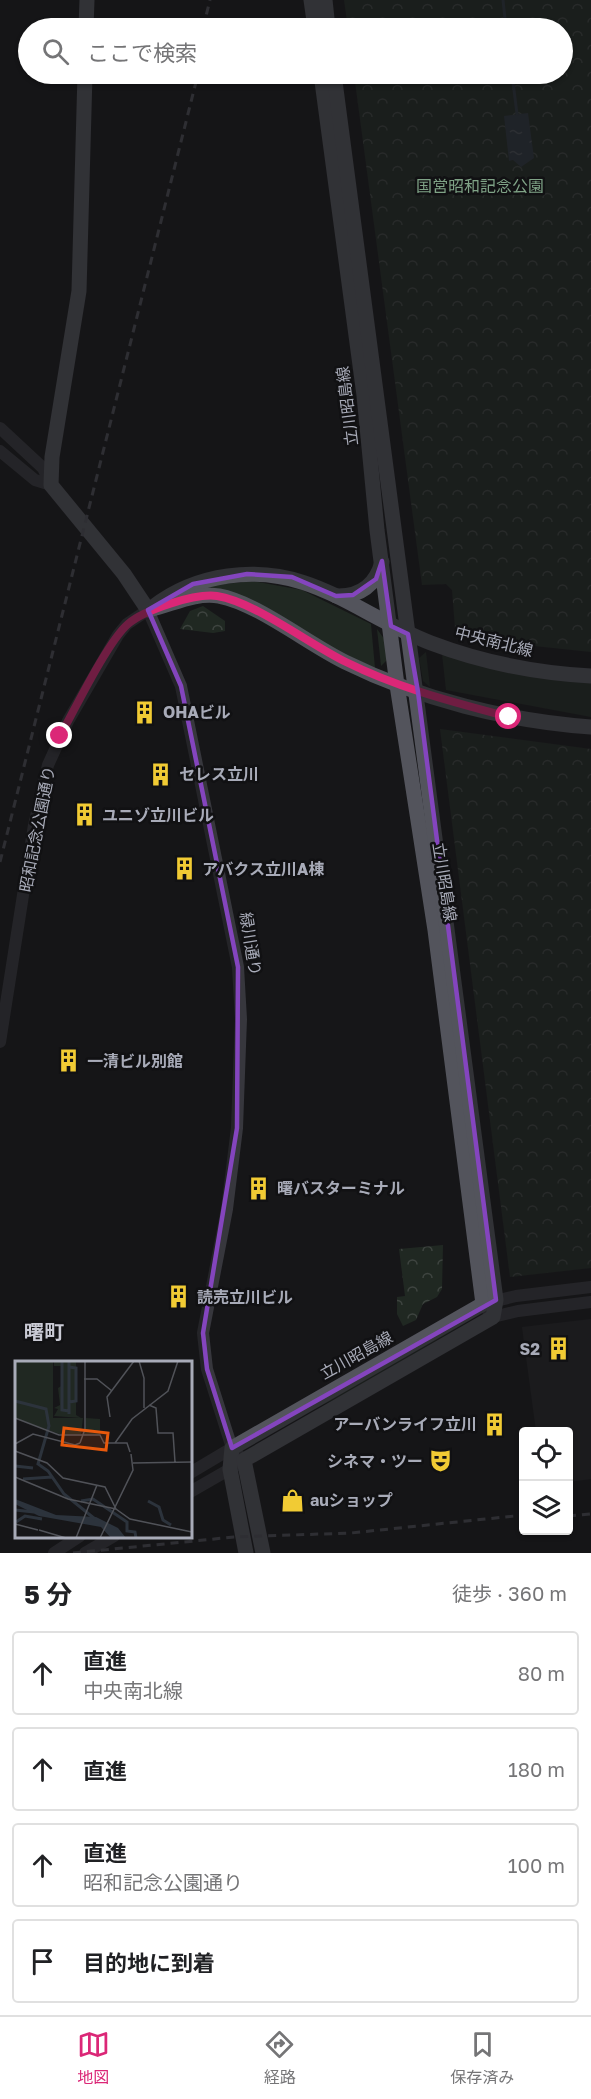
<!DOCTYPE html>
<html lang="ja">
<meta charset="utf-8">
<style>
:root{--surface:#fff;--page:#f6f6f6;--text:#202124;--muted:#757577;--line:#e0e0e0;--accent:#db2777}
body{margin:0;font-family:"Golos Text","Noto Sans JP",sans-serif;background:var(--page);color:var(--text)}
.controls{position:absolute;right:18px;bottom:18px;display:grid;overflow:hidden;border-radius:6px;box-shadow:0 2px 4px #0004}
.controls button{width:54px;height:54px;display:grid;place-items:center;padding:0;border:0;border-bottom:2px solid var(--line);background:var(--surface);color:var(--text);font:30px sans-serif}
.stop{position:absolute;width:18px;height:18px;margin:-14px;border:4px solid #db2777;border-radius:50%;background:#fff}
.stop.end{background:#db2777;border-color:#fff;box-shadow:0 2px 6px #0008}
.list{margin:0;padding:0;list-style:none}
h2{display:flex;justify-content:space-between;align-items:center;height:78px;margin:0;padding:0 24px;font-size:26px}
h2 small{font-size:20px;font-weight:400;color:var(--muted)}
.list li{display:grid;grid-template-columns:39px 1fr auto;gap:18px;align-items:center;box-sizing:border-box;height:84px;margin:0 12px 12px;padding:0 12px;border:2px solid var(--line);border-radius:6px}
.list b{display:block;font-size:22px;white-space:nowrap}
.list p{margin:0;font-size:20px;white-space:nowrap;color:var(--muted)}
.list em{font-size:20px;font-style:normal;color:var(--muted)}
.icon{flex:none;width:33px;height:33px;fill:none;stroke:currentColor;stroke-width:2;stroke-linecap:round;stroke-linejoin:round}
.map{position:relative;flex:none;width:591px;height:1553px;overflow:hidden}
.search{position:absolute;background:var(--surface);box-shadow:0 2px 4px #0004;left:18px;right:18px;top:18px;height:66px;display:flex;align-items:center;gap:15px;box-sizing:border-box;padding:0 21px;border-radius:33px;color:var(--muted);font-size:22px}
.sheet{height:462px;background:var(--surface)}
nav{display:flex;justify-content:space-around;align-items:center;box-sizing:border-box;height:84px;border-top:2px solid var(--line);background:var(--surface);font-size:16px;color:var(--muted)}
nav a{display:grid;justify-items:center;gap:3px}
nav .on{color:var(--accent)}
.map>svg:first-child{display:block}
</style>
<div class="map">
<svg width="591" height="1553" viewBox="0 0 591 1553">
<defs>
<pattern id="park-crowns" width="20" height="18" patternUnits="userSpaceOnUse" patternTransform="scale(1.5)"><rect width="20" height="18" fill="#202822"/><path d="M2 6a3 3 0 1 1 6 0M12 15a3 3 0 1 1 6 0" fill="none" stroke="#3e4440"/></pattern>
<pattern id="water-ripples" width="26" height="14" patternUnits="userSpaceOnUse" patternTransform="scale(1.5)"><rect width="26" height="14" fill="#2c333c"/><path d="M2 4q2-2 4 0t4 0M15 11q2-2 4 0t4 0" fill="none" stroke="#484e56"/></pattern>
</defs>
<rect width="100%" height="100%" fill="#161618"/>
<!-- built -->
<polygon fill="#222225" points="591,1319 591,1479 569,1482 568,1432 536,1431 522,1327"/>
<!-- grass -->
<g fill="#202822">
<polygon points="253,581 302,590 371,624 375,668 203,589 206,586"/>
<polygon points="377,629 385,640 387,660 381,666"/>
<polygon points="426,652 430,687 423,681 419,658"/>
<polygon points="442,654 591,683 591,717 446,690"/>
<polygon points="481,1314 346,1394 305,1413"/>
</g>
<!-- park -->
<g fill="url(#park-crowns)">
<polygon points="344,0 591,0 591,652 525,645 455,628 452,590 446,584 422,585 354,74 562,74 562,28 348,28"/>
<polygon points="203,606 225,621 225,631 213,633 180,629 190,611"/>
<polygon points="440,729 591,749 591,1268 510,1277"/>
<polygon points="443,1245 442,1289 437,1297 423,1304 416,1320 403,1326 397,1314 397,1297 405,1296 399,1249"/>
</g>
<!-- water -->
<polygon fill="url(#water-ripples)" points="528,113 534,158 521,167 513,160 509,161 504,116"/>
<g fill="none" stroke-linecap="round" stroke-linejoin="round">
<!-- stream -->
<g stroke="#2c333c" stroke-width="3">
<polyline points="503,0 506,28"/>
<polyline points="512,74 517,114"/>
</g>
<!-- minor -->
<g stroke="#37373d" stroke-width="12">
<polyline points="0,428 43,468 50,483"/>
<polyline points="0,451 35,480 51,485"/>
<polyline points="0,1042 34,825 48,765 68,721 118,635 127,624 148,610 181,686 238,967 241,1019 237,1128 227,1209 203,1333 207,1369 232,1448 238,1454"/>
<polyline points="591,1287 516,1296 483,1304 493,1317 518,1311 591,1302"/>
<polyline points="190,1473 232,1448"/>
<polyline points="190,1492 237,1465"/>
<polyline points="54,1553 80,1536"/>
<polyline points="85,1553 114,1536"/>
</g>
<!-- major -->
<g stroke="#53545c" stroke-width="15">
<polyline points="311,0 315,28"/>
<polyline points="325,0 328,28"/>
<polyline points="86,28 87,0"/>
<polyline points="85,74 79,291 52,457 51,485 124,574 148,610"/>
<path d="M336 596C360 597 376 585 382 562"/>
<path d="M153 607C175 590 199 580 228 576 311 564 358 615 431 643 481 662 537 673 591 676"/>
<path d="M148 610C172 605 194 592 219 596 257 603 308 644 345 662 420 699 507 721 591 727"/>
<polyline points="246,1553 230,1469 232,1448 483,1304 435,930 397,685 377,530 364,395 321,74"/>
<polyline points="263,1553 244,1460 493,1317 496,1300 334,74"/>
</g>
<!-- rail -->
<g stroke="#4c4d54" stroke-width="3" stroke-dasharray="8 6" stroke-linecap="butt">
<polyline points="203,28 210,0"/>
<polyline points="0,862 198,74"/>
<polyline points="568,1516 591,1514"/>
<polyline points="73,1553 234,1537 351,1533 524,1515"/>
</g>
</g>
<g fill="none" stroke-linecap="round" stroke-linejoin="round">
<!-- route -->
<path stroke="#db2777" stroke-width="8" d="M60 736C74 711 108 641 128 624 144 610 195 593 217 596 255 602 309 644 346 662 398 688 453 702 509 717"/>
</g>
<!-- marked area -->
<path d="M0 0H591V1553H0ZM382 561 391 626 408 634 418 692 496 1300 232 1448 207 1369 203 1333 237 1128 238 967 181 686 148 610 193 584 247 574 292 577 336 596 353 595 376 579Z" fill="#161618" fill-opacity=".55" fill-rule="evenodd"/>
<path fill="none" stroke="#8445be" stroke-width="4.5" stroke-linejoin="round" d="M382 561 391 626 408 634 418 692 496 1300 232 1448 207 1369 203 1333 237 1128 238 967 181 686 148 610 193 584 247 574 292 577 336 596 353 595 376 579Z"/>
<!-- icons -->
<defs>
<symbol id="building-bare" viewBox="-9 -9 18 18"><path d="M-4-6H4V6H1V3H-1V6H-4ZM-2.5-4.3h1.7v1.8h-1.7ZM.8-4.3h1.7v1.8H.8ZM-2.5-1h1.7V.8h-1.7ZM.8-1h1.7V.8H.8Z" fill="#f1cb34" stroke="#111113" stroke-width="2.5" paint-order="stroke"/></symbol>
<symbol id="theatre-bare" viewBox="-9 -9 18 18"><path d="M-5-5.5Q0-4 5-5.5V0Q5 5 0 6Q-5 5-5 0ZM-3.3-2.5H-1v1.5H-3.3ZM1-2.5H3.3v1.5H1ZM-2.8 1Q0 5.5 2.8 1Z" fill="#f1cb34" stroke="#111113" stroke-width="2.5" paint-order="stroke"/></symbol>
<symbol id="shop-bare" viewBox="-9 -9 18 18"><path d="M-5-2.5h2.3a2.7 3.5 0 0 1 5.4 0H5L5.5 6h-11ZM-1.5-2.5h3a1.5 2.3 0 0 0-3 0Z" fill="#f1cb34" stroke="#111113" stroke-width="2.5" paint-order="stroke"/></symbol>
</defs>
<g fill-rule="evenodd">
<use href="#building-bare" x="128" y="696" width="33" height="33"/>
<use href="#building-bare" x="144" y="758" width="33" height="33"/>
<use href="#building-bare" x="68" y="798" width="33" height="33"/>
<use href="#building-bare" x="168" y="852" width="33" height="33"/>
<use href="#building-bare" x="52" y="1044" width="33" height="33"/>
<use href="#building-bare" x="242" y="1172" width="33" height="33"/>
<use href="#building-bare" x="162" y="1280" width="33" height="33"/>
<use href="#building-bare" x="542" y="1332" width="33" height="33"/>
<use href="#building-bare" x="478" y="1408" width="33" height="33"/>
<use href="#theatre-bare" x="424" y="1444" width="33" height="33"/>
<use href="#shop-bare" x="276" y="1484" width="33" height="33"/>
</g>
<g text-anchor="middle" stroke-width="5" stroke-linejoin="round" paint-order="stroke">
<!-- park labels -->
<g font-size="16" fill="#7fa386" stroke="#111113">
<text x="480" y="192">国営昭和記念公園</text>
</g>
<!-- street labels -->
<g font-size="16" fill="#a8abb8" stroke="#111113">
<text transform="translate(347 406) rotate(-97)" y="6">立川昭島線</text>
<text transform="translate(494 641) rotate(14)" y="6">中央南北線</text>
<text transform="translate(37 829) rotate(-79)" y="6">昭和記念公園通り</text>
<text transform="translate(445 882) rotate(81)" y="6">立川昭島線</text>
<text transform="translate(251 944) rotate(81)" y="6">緑川通り</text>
<text transform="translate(356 1355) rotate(-29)" y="6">立川昭島線</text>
</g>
<!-- poi labels -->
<g font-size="16" font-weight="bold" fill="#a8abb8" stroke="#111113" text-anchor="start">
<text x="163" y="718">OHAビル</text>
<text x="179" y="780">セレス立川</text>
<text x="102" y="821">ユニゾ立川ビル</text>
<text x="202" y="875">アバクス立川A棟</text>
<text x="87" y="1067">一清ビル別館</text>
<text x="277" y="1194">曙バスターミナル</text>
<text x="197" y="1303">読売立川ビル</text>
<text x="540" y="1355" text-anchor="end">S2</text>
<text x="477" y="1430" text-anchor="end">アーバンライフ立川</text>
<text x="423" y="1467" text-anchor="end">シネマ・ツー</text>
<text x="310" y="1506">auショップ</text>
</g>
<!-- quarter labels -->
<g font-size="20" font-weight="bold" fill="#c9cad4" stroke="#111113">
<text x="44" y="1339">曙町</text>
</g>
</g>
<!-- overview -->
<g transform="translate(15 1361)">
<rect width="177" height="177" fill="#161618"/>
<path d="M39 0H53L55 53V0H61V54L66 57 39 55 43 48 39 47 45 44 43 27 48 24 47 5H39Z" fill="#202822"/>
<path d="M0 0H38V57H68L66 73 47 74 0 57ZM71 57 85 58V74H69Z" fill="#202822"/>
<path d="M0 138 41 154 81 156 103 167 111 177H96L86 166 24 155 0 143Z" fill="#2c333c"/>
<path fill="none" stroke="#2c333c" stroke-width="3" d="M47 0V49L54 50M0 40 31 48 34 65 23 103 33 110 49 133 80 158M54 41 61 40V7L54 6M54 53V0M0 105 18 107M8 118 37 116M66 140 78 138 112 161V170L120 171 121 177M133 140 144 146 148 159 156 164M0 149 19 151M1 161 10 155 27 158"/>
<path fill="none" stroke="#505258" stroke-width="1.5" d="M124 0 129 17V47M69 18H82L97 30M134 44 141 47 143 72H158L160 101M95 56 92 36 119 0M0 57 44 74H85L89 82H112L115 91M65 82 70 68V0M100 82 117 58 153 30 163 0M0 83 18 73 60 84 65 82M0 90 32 102 48 117 90 126 101 148 115 158 177 171M118 102 177 101M0 116 53 138 101 148M0 163 23 169M24 169 51 177M61 177 82 124M85 177 118 109 116 93"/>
<path fill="#e8590c" fill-opacity="0.15" stroke="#e8590c" stroke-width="3" d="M49 67 93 72 91 89 47 84Z"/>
<rect width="177" height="177" fill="none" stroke="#a8abb8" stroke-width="3"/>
</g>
</svg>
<div class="controls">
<button><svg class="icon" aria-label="locate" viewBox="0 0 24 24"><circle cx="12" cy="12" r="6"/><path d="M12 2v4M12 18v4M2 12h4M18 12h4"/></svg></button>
<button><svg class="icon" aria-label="layers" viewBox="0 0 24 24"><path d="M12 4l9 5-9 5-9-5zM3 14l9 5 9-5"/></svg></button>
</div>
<div class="stop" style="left:509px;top:717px"></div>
<div class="stop end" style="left:60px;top:736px"></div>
<div class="search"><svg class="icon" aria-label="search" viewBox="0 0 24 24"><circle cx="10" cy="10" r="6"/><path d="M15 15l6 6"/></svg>ここで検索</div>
</div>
<section class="sheet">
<h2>5 分<small>徒歩 · 360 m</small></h2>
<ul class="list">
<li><svg class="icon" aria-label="ahead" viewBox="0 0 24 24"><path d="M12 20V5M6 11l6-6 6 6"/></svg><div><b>直進</b><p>中央南北線</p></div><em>80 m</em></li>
<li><svg class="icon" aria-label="ahead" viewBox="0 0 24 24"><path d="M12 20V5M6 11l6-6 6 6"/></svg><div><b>直進</b></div><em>180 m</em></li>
<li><svg class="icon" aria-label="ahead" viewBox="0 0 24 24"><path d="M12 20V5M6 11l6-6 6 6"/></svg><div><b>直進</b><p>昭和記念公園通り</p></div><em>100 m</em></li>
<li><svg class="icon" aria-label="arrive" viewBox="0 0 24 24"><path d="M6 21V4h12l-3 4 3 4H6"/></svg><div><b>目的地に到着</b></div></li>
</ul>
</section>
<nav>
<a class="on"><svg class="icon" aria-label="map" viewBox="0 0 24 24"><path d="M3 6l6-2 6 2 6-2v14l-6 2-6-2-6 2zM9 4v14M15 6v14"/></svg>地図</a>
<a><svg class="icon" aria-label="directions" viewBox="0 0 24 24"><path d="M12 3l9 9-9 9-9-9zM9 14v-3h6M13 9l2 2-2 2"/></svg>経路</a>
<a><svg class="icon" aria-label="saved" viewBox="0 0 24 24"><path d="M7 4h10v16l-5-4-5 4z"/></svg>保存済み</a>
</nav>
